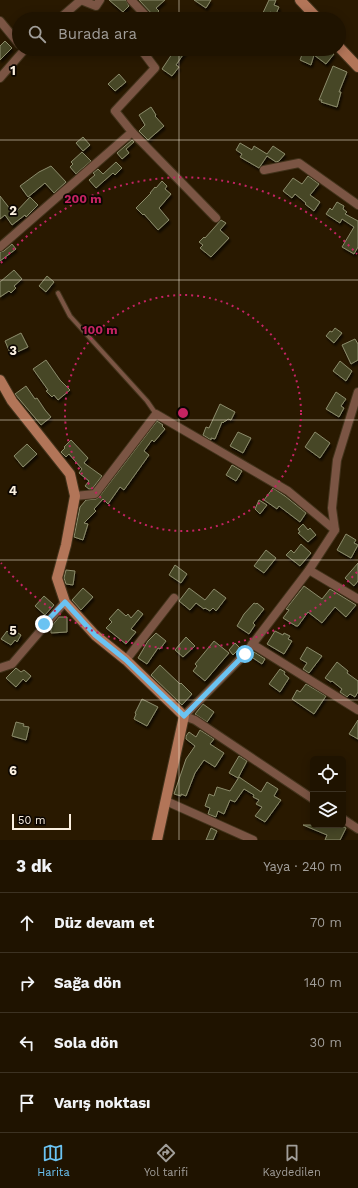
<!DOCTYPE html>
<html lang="tr">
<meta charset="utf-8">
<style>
:root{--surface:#1f1300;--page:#271c0a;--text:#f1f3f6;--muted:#a19e99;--line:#3c3222;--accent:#6bc3f2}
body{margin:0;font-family:"Work Sans",sans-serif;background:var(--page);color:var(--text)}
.controls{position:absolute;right:12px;bottom:12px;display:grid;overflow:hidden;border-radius:6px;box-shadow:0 2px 10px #0003}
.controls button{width:36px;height:36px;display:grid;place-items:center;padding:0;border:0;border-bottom:1px solid var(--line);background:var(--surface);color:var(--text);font:20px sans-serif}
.scale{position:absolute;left:12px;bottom:10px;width:59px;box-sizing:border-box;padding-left:4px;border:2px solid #fbf0e0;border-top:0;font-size:11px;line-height:14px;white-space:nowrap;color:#fbf0e0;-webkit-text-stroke:3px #0c0601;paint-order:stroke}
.stop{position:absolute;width:12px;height:12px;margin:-9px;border:3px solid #6bc3f2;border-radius:50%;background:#fff}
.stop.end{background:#6bc3f2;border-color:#fff;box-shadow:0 1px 4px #0008}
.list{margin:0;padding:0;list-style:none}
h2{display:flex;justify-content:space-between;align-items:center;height:52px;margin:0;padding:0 16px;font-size:17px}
h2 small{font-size:13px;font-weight:400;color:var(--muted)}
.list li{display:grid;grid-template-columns:26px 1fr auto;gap:12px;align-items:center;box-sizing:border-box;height:60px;padding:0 16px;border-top:1px solid var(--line)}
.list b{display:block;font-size:15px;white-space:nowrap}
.list em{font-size:13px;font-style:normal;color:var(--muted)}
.icon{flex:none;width:22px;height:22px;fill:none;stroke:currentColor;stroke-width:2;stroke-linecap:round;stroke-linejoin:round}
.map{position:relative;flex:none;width:358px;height:840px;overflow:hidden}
.search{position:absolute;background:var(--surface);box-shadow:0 2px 10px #0003;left:12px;right:12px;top:12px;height:44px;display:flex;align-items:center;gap:10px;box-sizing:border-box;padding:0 14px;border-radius:22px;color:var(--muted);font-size:15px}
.sheet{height:292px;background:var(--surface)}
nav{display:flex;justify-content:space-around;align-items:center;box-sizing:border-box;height:56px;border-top:1px solid var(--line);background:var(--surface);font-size:11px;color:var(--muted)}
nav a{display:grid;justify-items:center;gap:2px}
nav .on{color:var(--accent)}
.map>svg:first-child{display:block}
</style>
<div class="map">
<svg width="358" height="840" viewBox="0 0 358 840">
<defs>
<filter id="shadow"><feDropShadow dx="1.5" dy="3" stdDeviation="1" flood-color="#0009"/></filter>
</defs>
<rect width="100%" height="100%" fill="#291900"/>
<!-- building -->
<g fill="#474728" stroke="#8c8c6b" filter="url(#shadow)">
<polygon points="109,0 126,0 129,6 123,12"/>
<polygon points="139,0 165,0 156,8 159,11 154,16"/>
<polygon points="194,0 211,0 206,8"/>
<polygon points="269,0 276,0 274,5 279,7 276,14 270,12 265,19 261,17"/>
<polygon points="5,41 12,48 0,60 0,46"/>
<polygon points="164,49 187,49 176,65 179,67 172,76 162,69 172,54"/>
<polygon points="304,49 327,49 334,54 326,64 314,55 311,65 300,60"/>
<polygon points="333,66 347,72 339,92 341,92 337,107 321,102 322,100 319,100"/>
<polygon points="119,74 126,82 115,91 108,84"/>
<polygon points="151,107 156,115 155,116 164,126 148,140 139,131 145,125 139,115"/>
<polygon points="83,137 90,145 83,151 76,143"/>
<polygon points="132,140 134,142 126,149 129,153 122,159 117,153"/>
<polygon points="240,143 252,150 254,146 267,154 273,146 285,154 279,161 276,162 267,156 259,168 240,157 242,154 236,150"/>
<polygon points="82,152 91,161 76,174 70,167 73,164 71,162"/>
<polygon points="116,162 122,168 115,175 113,173 96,188 89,180 95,175 93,173 98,169 103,174"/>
<polygon points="51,166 66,182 54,193 45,183 28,197 20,186 39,172"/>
<polygon points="308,176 319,184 310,195 320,202 314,211 305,204 306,203 295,194 292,198 283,191 293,178 302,184"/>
<polygon points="162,181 167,186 165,189 171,194 159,208 169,220 158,230 144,214 143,215 136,208 151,193 150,193 155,187 156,188"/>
<polygon points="0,196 14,214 30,197 38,205 26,217 25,215 12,225 5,215 0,219"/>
<polygon points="337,202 344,206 343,209 347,212 345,214 358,221 358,247 354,254 342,247 354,227 342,219 340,223 326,214 330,208 332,210"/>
<polygon points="221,220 226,223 220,230 229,238 211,257 200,248 203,245 199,242 204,237 205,238"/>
<polygon points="12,244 16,249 0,261 0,252 4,251"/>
<polygon points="14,270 22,279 14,286 16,288 11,293 9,291 0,297 0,282"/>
<polygon points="47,276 54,282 46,292 39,286"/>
<polygon points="335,328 342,333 334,343 326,336 330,331 332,332"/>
<polygon points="21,333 28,347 11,355 5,341"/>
<polygon points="355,339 358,344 358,360 351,364 342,345"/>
<polygon points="46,360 60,380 70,390 58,400 54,395 52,397 46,391 48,390 33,369"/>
<polygon points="340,361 352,371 346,381 333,371"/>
<polygon points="26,386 35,399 37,398 45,410 51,417 41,425 15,394"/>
<polygon points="336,392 346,399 341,406 344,408 339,417 326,409"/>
<polygon points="220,404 235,412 231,420 228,419 226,421 225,421 223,423 222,422 215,439 211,438 211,440 203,435 206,427 209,428"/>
<polygon points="157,421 163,425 162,426 165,429 154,442 152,440 144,451 149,455 124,490 120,487 108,504 103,499 94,509 96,511 84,523 88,524 83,540 74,537 80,507 86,500 96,499 99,497"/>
<polygon points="238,432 251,438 243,453 230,446"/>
<polygon points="315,432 330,443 320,458 305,447"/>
<polygon points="71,440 88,458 84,463 102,476 92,489 89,489 85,486 89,481 79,473 82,469 69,454 66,457 61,452 65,448 64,447"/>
<polygon points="27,444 37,454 23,467 14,456"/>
<polygon points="232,465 242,471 236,481 226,475"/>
<polygon points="273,488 285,496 306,513 300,522 279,506 277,509 264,500"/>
<polygon points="259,500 267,505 260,514 255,509"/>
<polygon points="303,524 308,530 310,528 316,535 308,542 298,533 300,532 298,529"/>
<polygon points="346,534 356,540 354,543 358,545 351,558 337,550"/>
<polygon points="301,544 311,553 300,566 286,555 291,550 294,553"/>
<polygon points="266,550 276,558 264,573 254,566"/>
<polygon points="358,563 358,581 354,586 345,578"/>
<polygon points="175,565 187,574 181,583 169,575"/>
<polygon points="66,570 75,571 73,585 66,584 64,578"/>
<polygon points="304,586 322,599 330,589 356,605 346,617 335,607 322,623 308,612 298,626 296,626 283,618 289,610 286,609"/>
<polygon points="83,588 93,597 81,610 72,600"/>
<polygon points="189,588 205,600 214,589 226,598 216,611 213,608 210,611 205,608 204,609 196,603 190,610 179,601"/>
<polygon points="44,596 54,605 45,615 35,606"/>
<polygon points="254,603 256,604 257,603 264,609 253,623 255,625 249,634 237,626 244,614"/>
<polygon points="118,609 126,616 128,614 131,618 138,610 143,614 131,629 136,632 126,644 106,628 112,622 109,619"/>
<polygon points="59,617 67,617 67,632 51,633 51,627"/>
<polygon points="12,629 21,635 17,642 15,640 11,645 1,639 7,631 9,633"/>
<polygon points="275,631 283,635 284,633 290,636 288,639 292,641 284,654 267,644"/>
<polygon points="156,633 166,641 160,649 158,648 147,664 138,658 148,641"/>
<polygon points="186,637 195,646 183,657 175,650"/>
<polygon points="214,641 229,653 205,681 193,671 197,666 195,664"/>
<polygon points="235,643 240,648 233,655 229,650"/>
<polygon points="307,647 322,656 309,673 303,669 307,663 300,659"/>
<polygon points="254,652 265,659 262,664 250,656"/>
<polygon points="337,662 348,671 347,673 358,681 358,692 355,697 350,694 347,697 340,692 342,689 332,681 331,682 325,678"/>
<polygon points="160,665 180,684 181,683 192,694 182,705 151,675"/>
<polygon points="16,668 21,672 24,670 31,676 26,682 23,679 16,687 6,678"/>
<polygon points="280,669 285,672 284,674 289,678 280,692 269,684"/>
<polygon points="306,684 326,696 314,714 292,699 297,690 300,692"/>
<polygon points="142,699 158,707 147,726 134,719 136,714 135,713"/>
<polygon points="203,704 214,712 207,722 195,714"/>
<polygon points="358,720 358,739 349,734"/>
<polygon points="16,722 24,724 23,726 29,727 26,740 12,736"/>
<polygon points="200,730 214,739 210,744 224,753 215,767 204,760 195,773 186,796 181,794 181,796 174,794 186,759 195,746 186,739 186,736 189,732 196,737"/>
<polygon points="239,756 247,761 238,778 229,773"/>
<polygon points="239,777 261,792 267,782 278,789 274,796 281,800 265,822 255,816 262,807 256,804 259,800 253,797 254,795 244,789 235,802 230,800 224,814 218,811 216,817 208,814 210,808 205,806 209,794 214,796 217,787 230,791"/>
<polygon points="303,825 340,825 346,828 340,840 325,840 327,835"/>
<polygon points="211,828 217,831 213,840 206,840"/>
</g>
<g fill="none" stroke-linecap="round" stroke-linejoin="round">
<defs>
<polyline id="lane" points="58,293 70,316 147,401 156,414"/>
<g id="street">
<polyline points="81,0 96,6 100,0"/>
<polyline points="131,0 149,19"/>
<polyline points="59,19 81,0"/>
<polyline points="0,21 19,44"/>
<polyline points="0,78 25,49"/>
<polyline points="132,132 216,218"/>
<polyline points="264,170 299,163 358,205"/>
<polyline points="0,247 132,132 115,111 155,68 143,52 145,49"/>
<polyline points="75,496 95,494 156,414 288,491 335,530"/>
<polyline points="309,570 358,599"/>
<polyline points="252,644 358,710"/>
<polyline points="126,660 174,598"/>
<polyline points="0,668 12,664 65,602"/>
<polyline points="313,799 195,720 184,716 245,654 309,570 335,530 332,508 337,460 358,392"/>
<polyline points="166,801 253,840"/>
<polyline points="343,819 358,829"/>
</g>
<g id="secondary">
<polyline points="300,0 318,19"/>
<polyline points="339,47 358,67"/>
<polyline points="0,380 12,401 70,474 75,496 66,545 57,578 65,602 95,635 126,660 184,716 157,840"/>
</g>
</defs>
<!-- lane casing -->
<use href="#lane" stroke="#42331b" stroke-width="6"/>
<!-- street casing -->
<use href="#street" stroke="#42331b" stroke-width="10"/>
<!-- secondary casing -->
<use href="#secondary" stroke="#42331b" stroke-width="12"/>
<!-- lane -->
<use href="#lane" stroke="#7b5544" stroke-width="4"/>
<!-- street -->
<use href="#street" stroke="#7b5544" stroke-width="8"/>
<!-- secondary -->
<use href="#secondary" stroke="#b27558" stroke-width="10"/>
</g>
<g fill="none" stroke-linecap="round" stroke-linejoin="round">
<!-- route -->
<polyline stroke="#6bc3f2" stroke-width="5" points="44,624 65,602 95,635 126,660 184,716 245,654"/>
</g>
<!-- grid -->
<path fill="none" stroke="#fbf0e0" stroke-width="1" stroke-opacity="0.55" d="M179 0V19M179 49V840M0 140H358M0 280H358M0 420H358M0 560H358M0 700H358"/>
<!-- distance rings -->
<g fill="none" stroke="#c52362" stroke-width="2" stroke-dasharray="2 4">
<circle cx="183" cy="413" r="118"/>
<path d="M357 572A236 236 0 0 1 1 563M1 263A236 236 0 0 1 357 254"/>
</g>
<g font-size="13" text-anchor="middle" font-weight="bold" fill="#fbf0e0" stroke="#0c0601" stroke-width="3.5" stroke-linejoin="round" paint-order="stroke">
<text x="13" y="75">1</text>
<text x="13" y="215">2</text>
<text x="13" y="355">3</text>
<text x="13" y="495">4</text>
<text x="13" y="635">5</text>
<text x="13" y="775">6</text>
</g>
<circle cx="183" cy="413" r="6" fill="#c52362" stroke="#0c0601" stroke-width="2"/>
<g font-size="12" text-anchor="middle" font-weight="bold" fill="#c52362" stroke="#0c0601" stroke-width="3.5" stroke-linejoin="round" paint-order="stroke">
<text x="83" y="203">200 m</text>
<text x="100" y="334">100 m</text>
</g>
</svg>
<div class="controls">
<button><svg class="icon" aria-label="locate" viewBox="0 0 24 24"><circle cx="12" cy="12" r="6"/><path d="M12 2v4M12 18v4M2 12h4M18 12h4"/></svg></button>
<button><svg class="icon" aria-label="layers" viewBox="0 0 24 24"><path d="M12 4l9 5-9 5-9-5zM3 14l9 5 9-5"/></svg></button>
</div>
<div class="scale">50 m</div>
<div class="stop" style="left:245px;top:654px"></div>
<div class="stop end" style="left:44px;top:624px"></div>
<div class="search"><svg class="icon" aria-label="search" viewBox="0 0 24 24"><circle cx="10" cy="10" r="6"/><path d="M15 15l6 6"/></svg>Burada ara</div>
</div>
<section class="sheet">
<h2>3 dk<small>Yaya · 240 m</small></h2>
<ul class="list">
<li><svg class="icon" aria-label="ahead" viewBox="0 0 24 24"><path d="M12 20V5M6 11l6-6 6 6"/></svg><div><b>Düz devam et</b></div><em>70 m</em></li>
<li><svg class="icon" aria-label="right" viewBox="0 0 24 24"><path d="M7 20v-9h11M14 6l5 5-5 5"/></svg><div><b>Sağa dön</b></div><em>140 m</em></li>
<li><svg class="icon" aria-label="left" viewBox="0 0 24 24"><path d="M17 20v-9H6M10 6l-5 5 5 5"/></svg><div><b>Sola dön</b></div><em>30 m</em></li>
<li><svg class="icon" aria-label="arrive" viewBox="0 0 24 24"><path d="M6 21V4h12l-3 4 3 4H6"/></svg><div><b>Varış noktası</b></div></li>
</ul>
</section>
<nav>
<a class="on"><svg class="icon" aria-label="map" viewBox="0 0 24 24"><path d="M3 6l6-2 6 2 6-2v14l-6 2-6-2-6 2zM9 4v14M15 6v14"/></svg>Harita</a>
<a><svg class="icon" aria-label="directions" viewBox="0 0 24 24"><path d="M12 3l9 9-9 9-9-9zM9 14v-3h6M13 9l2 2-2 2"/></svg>Yol tarifi</a>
<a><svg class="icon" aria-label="saved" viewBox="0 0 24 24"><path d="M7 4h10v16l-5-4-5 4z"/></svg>Kaydedilen</a>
</nav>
